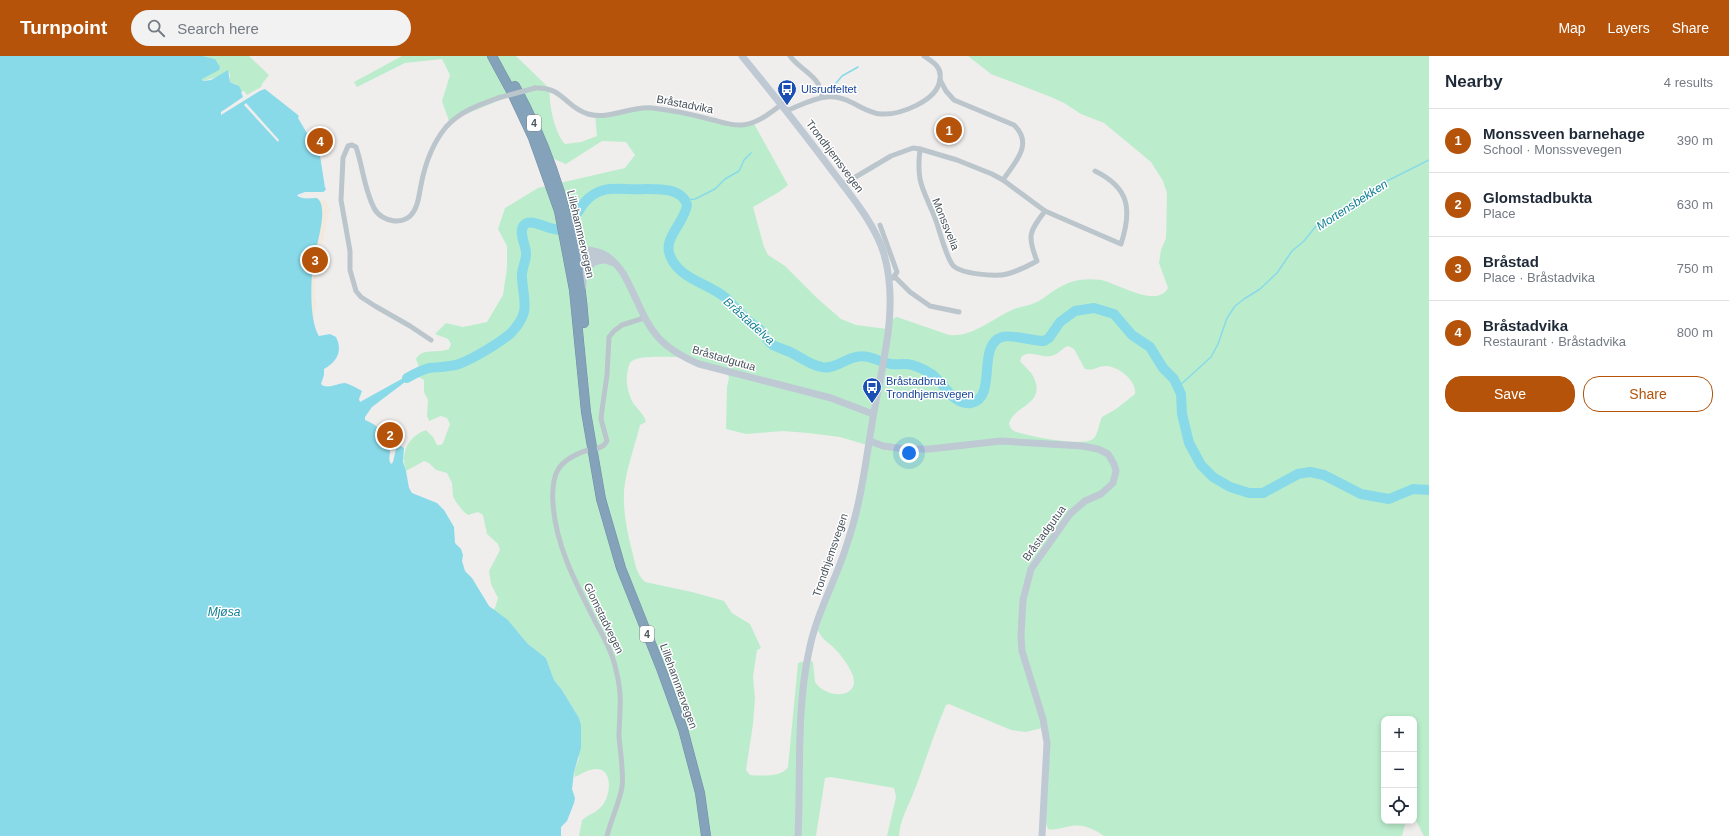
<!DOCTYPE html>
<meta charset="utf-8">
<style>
:root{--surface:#fff;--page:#f2f2f3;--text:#1f2937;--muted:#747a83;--line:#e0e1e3;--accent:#b45309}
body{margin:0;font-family:Arial,sans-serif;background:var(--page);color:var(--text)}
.controls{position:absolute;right:12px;bottom:12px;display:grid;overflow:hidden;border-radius:8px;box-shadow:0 2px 6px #0003}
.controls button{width:36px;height:36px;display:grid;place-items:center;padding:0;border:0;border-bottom:1px solid var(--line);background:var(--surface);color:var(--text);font:20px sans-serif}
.you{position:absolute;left:909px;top:397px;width:14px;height:14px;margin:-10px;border:3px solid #fff;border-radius:50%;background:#1a73e8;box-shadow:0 0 0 6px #1a73e833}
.badge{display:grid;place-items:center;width:26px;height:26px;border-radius:50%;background:var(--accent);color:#fff;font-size:13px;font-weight:700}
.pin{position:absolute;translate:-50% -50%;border:2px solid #fff;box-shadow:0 1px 4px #0006}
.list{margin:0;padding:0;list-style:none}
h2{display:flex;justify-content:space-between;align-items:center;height:52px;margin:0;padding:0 16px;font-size:17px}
h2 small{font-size:13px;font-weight:400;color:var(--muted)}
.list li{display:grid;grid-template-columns:26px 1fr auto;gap:12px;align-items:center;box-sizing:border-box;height:64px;padding:0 16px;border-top:1px solid var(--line)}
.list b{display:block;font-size:15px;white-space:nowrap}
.list p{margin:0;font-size:13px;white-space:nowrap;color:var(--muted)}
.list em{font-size:13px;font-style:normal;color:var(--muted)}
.actions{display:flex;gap:8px;padding:12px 16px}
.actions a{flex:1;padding:9px 0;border:1px solid var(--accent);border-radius:16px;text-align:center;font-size:14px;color:var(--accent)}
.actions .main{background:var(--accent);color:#fff}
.icon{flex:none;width:22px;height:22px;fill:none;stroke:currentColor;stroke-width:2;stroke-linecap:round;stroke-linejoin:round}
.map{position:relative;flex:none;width:1429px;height:780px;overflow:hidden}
header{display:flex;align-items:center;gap:24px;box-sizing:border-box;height:56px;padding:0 20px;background:var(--accent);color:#fff}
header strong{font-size:19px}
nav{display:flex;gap:22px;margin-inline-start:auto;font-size:14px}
.search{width:280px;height:36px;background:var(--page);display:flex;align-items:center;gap:10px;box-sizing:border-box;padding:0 14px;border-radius:22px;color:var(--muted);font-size:15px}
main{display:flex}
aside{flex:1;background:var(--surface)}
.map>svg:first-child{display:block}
</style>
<header>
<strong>Turnpoint</strong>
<div class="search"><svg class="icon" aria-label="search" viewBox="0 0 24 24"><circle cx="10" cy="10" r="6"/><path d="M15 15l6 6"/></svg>Search here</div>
<nav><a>Map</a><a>Layers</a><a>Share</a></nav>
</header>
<main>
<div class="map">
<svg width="1429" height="780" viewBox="0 0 1429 780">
<rect width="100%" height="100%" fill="#f0eded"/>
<!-- green -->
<g fill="#bbedcc" fill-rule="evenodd">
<polygon points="203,0 249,0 269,19 262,28 261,33 244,40 236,28 230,26 230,17 203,25 202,23 215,3"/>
<path d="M402 0H516L550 33C548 46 555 78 565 88L581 86 597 80 595 59 653 52 726 69 753 66 788 129 779 136 753 151 764 191 768 199 785 210 817 242 841 263 856 269 887 273 894 262 897 261 949 279C971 282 992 263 1010 255 1020 250 1030 250 1039 245 1051 237 1064 226 1079 224 1086 223 1094 223 1101 224 1117 227 1157 253 1168 232L1159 207 1161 194 1166 182 1167 137 1163 125 1151 106 1104 67 1081 58 1064 47 1051 41 991 18 968 0H1429V780H1424L1414 761V663H1384V765H1406L1402 780H1104C1094 773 1083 768 1071 770 1063 771 1056 775 1048 773L1046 767 1048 700 1042 672 1026 676 1011 674 949 648 946 649 944 654C933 680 925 707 915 733 909 749 900 763 899 780H887L896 741 894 732 831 721 825 722 816 780H579L582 764C589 758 599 756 604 747 610 738 613 715 598 713 590 712 581 718 575 721L574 716 579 702 576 657 562 634 554 624 546 602 528 588 508 564 493 554 495 552 498 542 491 528 489 515 500 494 498 488 487 478 483 459 478 456 468 459 463 455 456 446 453 440 452 427 447 417 436 414 429 407 424 405 406 415C400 398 407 381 426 374L433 381 437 389H441L443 387 450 368 447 362 441 360 429 365 427 360 428 344 424 336V324L419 321 409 323 407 320 419 311 416 303C423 291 438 298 449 293L451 288 448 283 435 278 446 267 463 271 487 266 503 239 507 212V190L498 173 505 152 538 132 625 112 635 99 626 86 602 85 566 108 547 100 515 38 449 65 442 45 450 19 442 3 405 7 357 31 354 26ZM1068 290 1074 293 1085 313C1094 315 1100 309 1107 310 1119 311 1137 325 1135 338L1116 353 1102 361C1099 367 1098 379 1093 383 1083 391 1026 380 1014 375 1011 373 1010 371 1009 368 1013 349 1046 349 1034 322 1031 315 1025 311 1020 305L1022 300C1032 294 1041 302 1051 300 1058 299 1062 292 1068 290ZM678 301 728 319 729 322 727 331 726 373 746 378 783 375 808 377 840 381 867 389 846 489 818 574C821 583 828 586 834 592 842 600 849 610 853 620 860 642 827 644 815 626L813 606 807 604 798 607 788 711C783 721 760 720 750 719L746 714 753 668 755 642 753 621 757 594 761 592 750 568 732 557 724 545 692 536 645 526C636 518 635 506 632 495 627 476 623 455 624 435 626 413 635 390 640 369L646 366C644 357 635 352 631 343 628 335 626 328 627 319 628 314 628 308 632 305 639 299 669 301 678 301Z"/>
</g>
<!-- sand -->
<g fill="#f1eadd">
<path d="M318 143 326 144 330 155 328 157C326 171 325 186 317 197L319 199 315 230V241L317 248 314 257 315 263 311 264 309 220 322 157 321 148Z"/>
<path d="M383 365C390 369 396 377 398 385H396L391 393 388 386 371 367 379 368Z"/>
</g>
<!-- water -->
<path fill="#89dae9" d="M0 0H203L215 3 220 11 219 14 202 23 203 25 211 24 228 14 230 26 239 30 244 40 265 33 298 59 320 98 326 132 325 135 323 136H305L297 139C301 144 311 142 317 142 330 151 315 193 313 207 311 225 309 265 319 280L330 278 336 281C343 295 337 306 324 313V319L321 328C327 334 338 327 345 327 347 327 359 333 362 335L359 343 360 346 407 320 409 323 372 351 365 361V364C378 369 390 380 390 395 390 400 388 404 391 408L393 406 396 393 401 390 404 392 403 406 406 415 409 432 412 437 437 447 444 454 454 471 455 487 461 493 463 499 462 505 465 515 472 522 489 550 508 564 528 588 546 602 554 624 562 634 579 662 581 669V692L574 716 572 733 575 742 574 747 567 765 561 771V780H0Z"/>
<!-- pier -->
<g fill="#f0eded">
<polygon points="261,31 266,31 221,59 221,56 243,41 241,36 244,35 247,39"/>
<polygon points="246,47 279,84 278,86 244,49"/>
<polygon points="299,60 322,98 327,132 325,132 320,99 298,62"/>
</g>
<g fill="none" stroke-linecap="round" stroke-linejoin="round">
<!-- stream -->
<g stroke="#89dae9" stroke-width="1.5">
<polyline points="825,37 832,32 842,20 858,11"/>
<polyline points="686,144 695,143 715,133 725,123 739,115 744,104 751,97"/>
<polyline points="1178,331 1211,301 1218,288 1227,262 1235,250 1244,243 1260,233 1277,217 1292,195 1304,185 1316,170 1383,127 1429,104"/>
</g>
<!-- river -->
<path stroke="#89dae9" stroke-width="10" d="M407 322C414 318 421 314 429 312 439 311 450 311 459 308 473 303 501 286 511 277 532 255 523 245 522 221 521 212 527 205 526 197 526 189 517 175 525 168 535 161 554 180 566 171 574 165 578 155 584 147 601 126 621 135 645 133 660 133 682 132 687 149 685 165 665 181 669 196 675 222 708 227 726 242 732 248 738 255 745 262 749 266 754 269 759 273 764 278 767 285 773 289 779 292 786 294 792 297 802 302 810 309 822 311 833 314 845 303 856 301 870 298 878 306 891 308 898 309 905 307 912 309 919 311 927 315 933 319 944 328 954 350 971 347 998 342 976 289 1002 281 1010 278 1033 285 1044 285L1049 282 1060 266 1075 255 1094 252 1114 258 1132 279 1150 291 1163 312 1174 323 1181 338 1182 358 1189 387 1201 409 1213 421 1230 431 1249 437H1263L1298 418 1310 416 1324 419 1361 438 1389 443 1413 433 1429 434"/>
<defs>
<g id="highway">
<polyline points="492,0 511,35 533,82 559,155 574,234 586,356 601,443 621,512 662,615 683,673 700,737 706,780"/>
<path d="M515 30C555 103 578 184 584 267"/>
</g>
</defs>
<!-- highway casing -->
<use href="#highway" stroke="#718da7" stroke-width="10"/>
<!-- street -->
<g stroke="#bbc5cc" stroke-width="5">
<path d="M790 0C801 15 821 20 822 41"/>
<path d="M940 24 946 35 954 44 1014 69C1034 88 1015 106 1003 124"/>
<path d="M535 32C562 30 566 52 588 58 609 64 630 50 652 52 671 54 690 58 709 63 719 65 730 70 742 69 757 68 770 57 782 48"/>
<path d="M786 55C799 50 813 42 827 41 849 39 863 57 881 58 900 59 938 45 940 23 942 11 933 6 924 0"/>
<path d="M920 93C916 127 923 132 935 162 940 175 945 198 952 208 958 218 996 221 1007 218 1018 215 1028 210 1037 205 1027 180 1029 176 1045 155"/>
<path d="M842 129 891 100 913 92 920 93 957 104 992 118 1003 124 1045 155 1121 188C1132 154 1130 132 1095 115"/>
<polyline points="880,169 897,216 893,222"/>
<polyline points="895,221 910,236 930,250 959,256"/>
<path d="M431 284 410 270 375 250 361 241 356 235 350 214V195L341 144 343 102 348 90 352 89 356 91C363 111 364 133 374 152 381 166 405 171 414 155 419 147 419 138 421 129 425 108 432 88 446 71 460 55 479 49 498 42"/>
<polyline points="597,393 604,389 607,385 601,363 602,354 607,319 609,281 614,275 622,269 644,262"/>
<path d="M588 394C557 404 551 418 553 448 556 492 578 531 597 569 605 583 613 598 616 614 619 626 621 640 620 653 620 662 619 671 619 680 620 695 624 716 622 731 619 748 611 763 607 780"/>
</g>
<!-- secondary -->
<g stroke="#bec9d4" stroke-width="7">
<path d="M742 0C773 38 804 77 833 116 852 141 875 168 884 198 899 250 883 305 874 356 866 401 862 445 847 488 836 524 816 558 809 595 796 655 801 719 798 780"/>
<path d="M614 207 596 201H576L568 199 574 193C599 194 608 196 623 217 648 262 645 285 699 308L831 342 873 358"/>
<path d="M583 230C582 217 589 205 603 204"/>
<polyline points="870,385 883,390 905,393 930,393 1001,385 1082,390 1098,393 1108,398 1114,408 1116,415 1113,427 1101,438 1085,445 1070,458 1041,499 1031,513 1023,544 1021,579 1022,595 1043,663 1047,687 1042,780"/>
</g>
<!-- highway -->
<use href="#highway" stroke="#85a2bb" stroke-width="9"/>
<!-- street-bridge -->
<polyline stroke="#bbc5cc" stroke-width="5" points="498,42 535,32"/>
</g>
<!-- icons -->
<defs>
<symbol id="bus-pin" viewBox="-11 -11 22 30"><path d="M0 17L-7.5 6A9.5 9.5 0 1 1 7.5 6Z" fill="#1a4fb4" stroke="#fff"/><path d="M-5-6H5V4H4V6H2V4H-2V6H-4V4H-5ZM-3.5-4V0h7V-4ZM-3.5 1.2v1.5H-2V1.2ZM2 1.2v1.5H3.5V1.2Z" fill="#fff"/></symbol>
</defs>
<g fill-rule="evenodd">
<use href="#bus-pin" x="776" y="22" width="22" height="30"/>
<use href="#bus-pin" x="861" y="320" width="22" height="30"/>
</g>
<g text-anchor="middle" stroke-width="3" stroke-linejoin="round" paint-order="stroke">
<!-- shield labels -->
<g fill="#fff" stroke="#7e858c" stroke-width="1">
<rect x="527" y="59" width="14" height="16" rx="3"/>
<rect x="640" y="570" width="14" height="16" rx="3"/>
</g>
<g font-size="10" font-weight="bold" fill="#46515a">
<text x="534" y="71">4</text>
<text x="647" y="582">4</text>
</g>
<!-- transit labels -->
<g font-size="11" fill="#164399" stroke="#fff" text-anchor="start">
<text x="801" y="37">Ulsrudfeltet</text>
<text x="886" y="329">Bråstadbrua<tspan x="886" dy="13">Trondhjemsvegen</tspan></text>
</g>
<!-- street labels -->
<g font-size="11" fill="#46515a" stroke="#fff">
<text transform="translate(685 48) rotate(11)" y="4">Bråstadvika</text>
<text transform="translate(835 100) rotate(53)" y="4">Trondhjemsvegen</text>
<text transform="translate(946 168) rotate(68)" y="4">Monssvelia</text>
<text transform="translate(581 178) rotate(77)" y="4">Lillehammervegen</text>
<text transform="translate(724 302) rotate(16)" y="4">Bråstadgutua</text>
<text transform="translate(1044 477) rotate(-54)" y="4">Bråstadgutua</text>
<text transform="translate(830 499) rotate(-71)" y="4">Trondhjemsvegen</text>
<text transform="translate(604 562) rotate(64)" y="4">Glomstadvegen</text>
<text transform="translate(679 630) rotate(70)" y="4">Lillehammervegen</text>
</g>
<!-- water labels -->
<g font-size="12" font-style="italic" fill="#108094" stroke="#fff">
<text transform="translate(1352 149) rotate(-33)" y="4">Mortensbekken</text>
<text transform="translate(749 265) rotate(42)" y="4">Bråstadelva</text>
<text x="224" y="560">Mjøsa</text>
</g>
</g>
</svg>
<div class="controls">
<button>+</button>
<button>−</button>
<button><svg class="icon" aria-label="locate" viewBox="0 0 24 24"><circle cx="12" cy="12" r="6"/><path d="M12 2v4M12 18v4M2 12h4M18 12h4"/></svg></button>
</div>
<div class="you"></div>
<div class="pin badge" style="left:949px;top:74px">1</div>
<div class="pin badge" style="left:390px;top:379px">2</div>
<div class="pin badge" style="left:315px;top:204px">3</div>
<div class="pin badge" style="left:320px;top:85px">4</div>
</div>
<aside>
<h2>Nearby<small>4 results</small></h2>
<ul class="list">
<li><span class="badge">1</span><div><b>Monssveen barnehage</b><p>School · Monssvevegen</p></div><em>390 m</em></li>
<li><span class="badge">2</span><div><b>Glomstadbukta</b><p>Place</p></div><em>630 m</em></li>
<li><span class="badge">3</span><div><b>Bråstad</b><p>Place · Bråstadvika</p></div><em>750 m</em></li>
<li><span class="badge">4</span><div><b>Bråstadvika</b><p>Restaurant · Bråstadvika</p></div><em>800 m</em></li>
</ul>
<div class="actions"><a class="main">Save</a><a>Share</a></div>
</aside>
</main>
